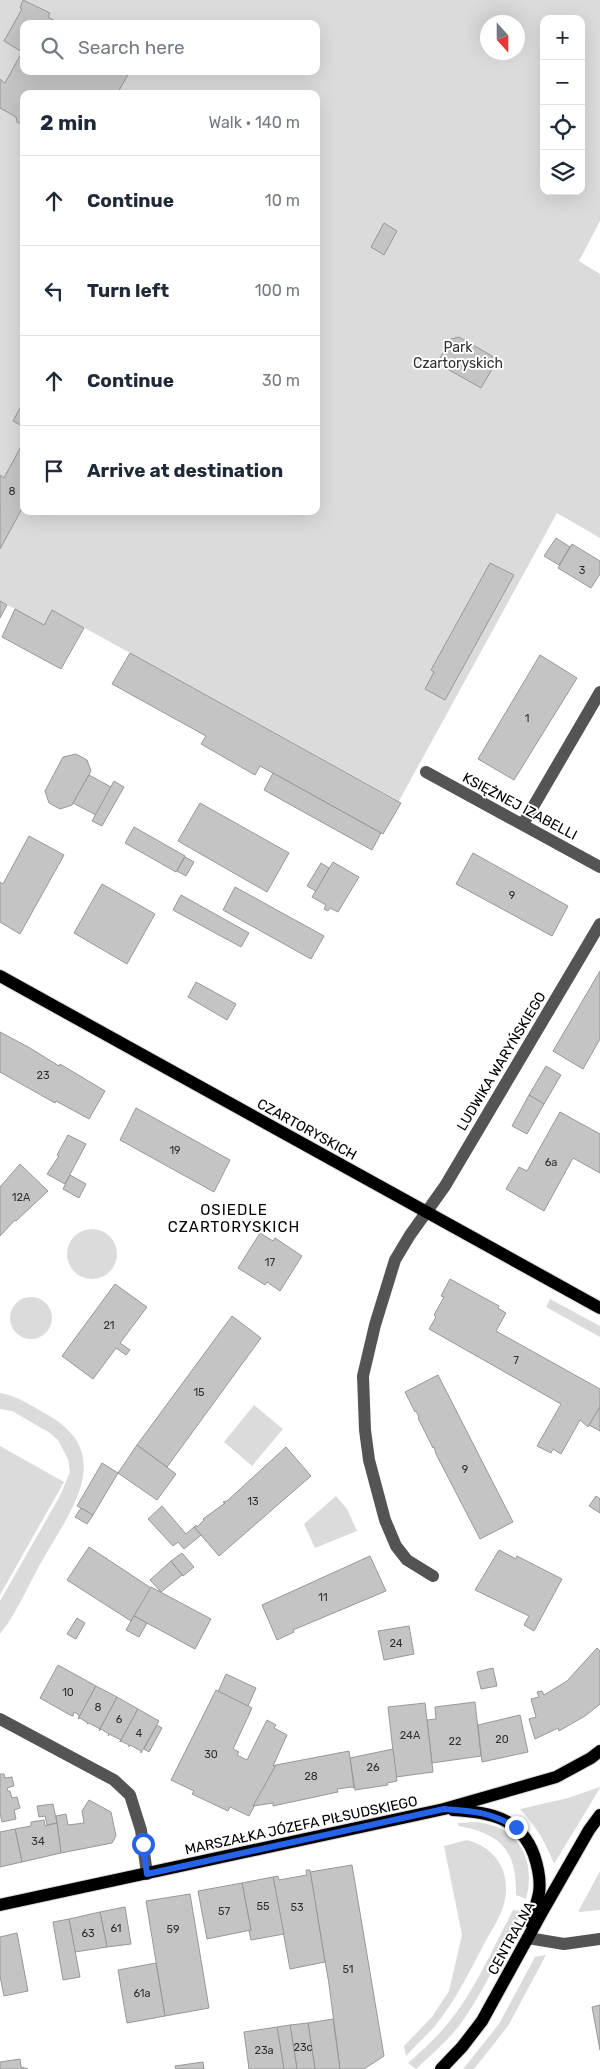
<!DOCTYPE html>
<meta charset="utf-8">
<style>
:root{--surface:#fff;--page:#f6f6f7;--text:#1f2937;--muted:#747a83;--line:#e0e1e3}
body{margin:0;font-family:Rubik,sans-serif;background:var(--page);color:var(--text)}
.controls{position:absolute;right:15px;top:15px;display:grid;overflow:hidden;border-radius:10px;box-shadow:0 5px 20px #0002}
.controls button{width:45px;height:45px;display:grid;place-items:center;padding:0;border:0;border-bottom:1px solid var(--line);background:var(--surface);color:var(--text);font:25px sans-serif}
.compass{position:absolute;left:480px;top:15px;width:45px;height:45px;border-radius:50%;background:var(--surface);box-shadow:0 5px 20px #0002;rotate:159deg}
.stop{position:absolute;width:15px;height:15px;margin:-11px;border:4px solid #2563eb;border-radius:50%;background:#fff}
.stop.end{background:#2563eb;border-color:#fff;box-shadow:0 1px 5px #0008}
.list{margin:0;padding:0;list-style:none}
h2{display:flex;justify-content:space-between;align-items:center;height:65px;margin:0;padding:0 20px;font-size:21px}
h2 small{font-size:16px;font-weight:400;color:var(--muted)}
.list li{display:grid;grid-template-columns:32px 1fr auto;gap:15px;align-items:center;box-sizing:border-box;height:90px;padding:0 20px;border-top:1px solid var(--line)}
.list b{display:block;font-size:19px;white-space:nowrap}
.list em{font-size:16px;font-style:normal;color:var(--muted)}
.icon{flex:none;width:28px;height:28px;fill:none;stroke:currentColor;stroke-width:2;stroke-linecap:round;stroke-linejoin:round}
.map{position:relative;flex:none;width:600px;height:2069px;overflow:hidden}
.search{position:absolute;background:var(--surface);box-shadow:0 5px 20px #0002;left:20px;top:20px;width:300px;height:55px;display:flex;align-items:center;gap:12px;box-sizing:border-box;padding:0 18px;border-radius:10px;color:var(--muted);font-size:19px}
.panel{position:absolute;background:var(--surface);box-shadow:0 5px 20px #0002;left:20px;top:90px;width:300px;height:425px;border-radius:10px}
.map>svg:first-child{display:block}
</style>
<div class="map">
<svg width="600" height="2069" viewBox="0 0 600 2069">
<rect width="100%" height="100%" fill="#fff"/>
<!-- green -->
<g fill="#dbdbdb" fill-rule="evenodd">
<path d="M0 0H600V221L579 261 600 274V538L557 513 399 801 52 610 44 625 0 601ZM544 19H581V191H544ZM488 22H518V52H488ZM24 24H316V71H24ZM24 94H316V511H24Z"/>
<circle cx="92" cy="1254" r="25"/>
<circle cx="31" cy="1318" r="21"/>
<polygon points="550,1299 600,1326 600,1337 546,1307"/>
<path d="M0 1393C18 1396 32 1406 48 1415 117 1455 70 1511 42 1561 29 1583 16 1615 0 1634V1601L61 1494 70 1472 68 1459 58 1440 50 1433 12 1411 0 1409Z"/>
<polygon points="254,1405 283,1429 252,1466 224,1442"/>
<polygon points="0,1446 64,1482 0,1595"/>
<polygon points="336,1496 347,1509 357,1531 315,1548 304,1524"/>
<path d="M600 1787V1788L554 1864C545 1841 537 1828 520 1809L568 1798Z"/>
<path d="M478 1822C487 1824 499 1826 507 1832 528 1847 533 1875 526 1899L516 1895C517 1852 502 1834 459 1826L457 1823Z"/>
<path d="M467 1840C498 1848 513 1876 503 1907 499 1920 490 1932 484 1944 469 1973 455 2001 435 2026 426 2036 415 2046 406 2056L404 2046 432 2017 449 1991 462 1935 444 1846Z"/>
<polygon points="600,1871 600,1910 579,1912 579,1910"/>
<path d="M513 1910 522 1911C504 1947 487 1985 464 2019 451 2038 433 2053 416 2069L408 2063C423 2050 437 2037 449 2022 476 1989 493 1947 513 1910Z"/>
<polygon points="546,1955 508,2026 474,2069 463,2069 499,2024 535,1957"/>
</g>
<!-- building -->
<g fill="#c4c4c4" stroke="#989898">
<polygon points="23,0 50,13 48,17 61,24 24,24 24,71 130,71 117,94 100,94 95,91 93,94 24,94 24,125 17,122 16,117 0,108 0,79 5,83 22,52 4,41 22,9 20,8"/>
<polygon points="384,223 397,231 384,255 371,247"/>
<polygon points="459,337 492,356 495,364 481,388 437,363 451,339"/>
<polygon points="24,401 24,427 13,421"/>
<polygon points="24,441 24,505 0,549 0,475 4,478"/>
<polygon points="556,538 570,547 559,565 544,556"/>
<polygon points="572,544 600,561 600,574 591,588 558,568"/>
<polygon points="490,563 514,575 445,700 425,689 434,672 431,670"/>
<polygon points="0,601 7,605 0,618"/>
<polygon points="15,609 44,625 52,610 84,628 61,669 2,637"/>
<polygon points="130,653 401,803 383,834 260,766 255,775 201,744 206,736 112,684"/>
<polygon points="540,655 577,678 514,780 478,759"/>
<polygon points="76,754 87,760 91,771 72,805 60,809 49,803 45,791 63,757"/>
<polygon points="273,773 381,833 372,850 264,790"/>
<polygon points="89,775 111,787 96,815 73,803"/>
<polygon points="114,781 124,787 102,826 92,821"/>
<polygon points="200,803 289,853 267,892 178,841"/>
<polygon points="134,827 185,856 176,872 125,843"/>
<polygon points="29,836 64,855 20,934 0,922 0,882 3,884"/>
<polygon points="473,853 568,906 552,936 456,884"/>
<polygon points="185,857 194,862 186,876 177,871"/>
<polygon points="333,862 359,877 338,912 330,908 328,911 324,909 326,905 312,897"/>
<polygon points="321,863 329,868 316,891 307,886"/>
<polygon points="102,884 155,914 127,964 74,933"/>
<polygon points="235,887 324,936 311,959 223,910"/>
<polygon points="181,895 249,933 241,947 173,910"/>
<polygon points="600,971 600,1039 583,1069 553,1051"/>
<polygon points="196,982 236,1004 227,1020 188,997"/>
<polygon points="0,1032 30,1048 59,1066 60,1064 105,1091 89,1119 56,1101 55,1103 0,1072"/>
<polygon points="546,1066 561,1075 544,1104 529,1095"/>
<polygon points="529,1095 544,1104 527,1134 512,1126"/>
<polygon points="136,1108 230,1160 214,1192 120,1140"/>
<polygon points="560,1112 600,1134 600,1173 573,1158 544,1211 506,1189 519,1167 527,1171"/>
<polygon points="68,1135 86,1144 65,1184 47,1174 59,1156 57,1155"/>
<polygon points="20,1164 48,1191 16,1221 15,1220 0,1236 0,1187"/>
<polygon points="70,1175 86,1184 79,1198 63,1189"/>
<polygon points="260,1233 273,1241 275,1238 302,1256 280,1291 267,1282 265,1285 238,1268"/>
<polygon points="450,1279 499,1306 498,1308 506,1313 496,1331 600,1389 600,1407 588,1427 580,1420 561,1454 553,1449 551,1453 537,1446 561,1404 429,1329 436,1317 434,1315 444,1297 441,1296"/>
<polygon points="115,1284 147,1307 120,1343 130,1350 126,1355 116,1348 93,1379 62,1356"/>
<polygon points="232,1316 261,1338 167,1467 137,1445"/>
<polygon points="438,1375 513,1522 480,1539 436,1454 434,1447 433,1448 418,1418 419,1417 416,1411 415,1412 405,1392"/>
<polygon points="600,1407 600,1431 589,1425"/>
<polygon points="137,1445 176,1474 157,1500 118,1473"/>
<polygon points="286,1447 311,1476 219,1556 194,1527 196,1525 197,1527 204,1520 203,1519 225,1503 223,1502 227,1501"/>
<polygon points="102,1463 118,1473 93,1515 77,1506"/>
<polygon points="596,1496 600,1499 600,1513 589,1506"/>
<polygon points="162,1506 186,1534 194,1527 201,1535 184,1549 178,1542 173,1546 148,1519"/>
<polygon points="81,1508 93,1515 87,1524 75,1517"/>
<polygon points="89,1547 151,1588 131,1621 67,1580"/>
<polygon points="499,1550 516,1559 517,1556 562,1579 534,1631 524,1625 529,1616 475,1590"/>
<polygon points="182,1553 194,1567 183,1576 171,1561"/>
<polygon points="370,1556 386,1591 293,1630 294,1632 277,1640 262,1605"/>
<polygon points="171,1561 182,1575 161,1592 150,1580"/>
<polygon points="151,1587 211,1619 195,1649 134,1616"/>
<polygon points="134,1616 147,1623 139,1637 126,1630"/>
<polygon points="77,1618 85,1623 76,1639 67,1634"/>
<polygon points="409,1626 414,1654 384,1660 378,1631"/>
<polygon points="597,1648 600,1651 600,1704 585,1716 559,1731 558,1728 535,1739 529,1719 536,1717 531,1699 539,1697 537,1692 542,1691 544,1695 567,1681"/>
<polygon points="58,1665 96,1686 79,1718 79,1715 74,1712 73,1716 70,1715 40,1698"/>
<polygon points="493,1668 497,1686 481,1689 477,1672"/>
<polygon points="226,1674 256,1688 248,1706 218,1692"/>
<polygon points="96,1686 117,1697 100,1729 89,1723 87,1724 88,1723 80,1718 78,1719"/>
<polygon points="216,1690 252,1708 233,1749 239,1752 237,1755 247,1760 267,1720 276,1725 274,1728 287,1735 273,1766 276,1765 249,1816 230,1807 228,1811 192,1794 194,1791 171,1780"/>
<polygon points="117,1697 138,1709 120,1742 121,1740 109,1734 108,1736 109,1734 101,1729 99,1731"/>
<polygon points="475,1702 481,1756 432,1763 427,1720 436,1719 435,1707"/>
<polygon points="425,1703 433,1772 396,1777 388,1707"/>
<polygon points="138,1709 159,1721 141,1753 141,1751 130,1745 129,1747 129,1745 121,1741 120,1742"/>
<polygon points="520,1715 528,1752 482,1762 478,1725"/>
<polygon points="157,1725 162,1728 149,1752 144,1749"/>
<polygon points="393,1749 397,1781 387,1783 388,1785 355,1790 350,1758"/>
<polygon points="349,1751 354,1788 352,1787 337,1789 338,1792 273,1806 273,1803 253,1806 276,1765"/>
<polygon points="0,1774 4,1774 5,1778 12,1777 14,1786 7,1788 8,1791 10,1791 12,1798 17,1797 20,1808 14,1810 16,1819 2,1822 0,1813"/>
<polygon points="89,1800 111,1812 116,1836 112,1843 61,1853 56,1816 66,1814 68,1825 84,1823 82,1811"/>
<polygon points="53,1804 57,1823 47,1825 45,1816 39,1817 37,1806"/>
<polygon points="44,1820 45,1826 57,1823 61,1853 22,1862 15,1829 31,1826 31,1822"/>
<polygon points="15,1829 22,1862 0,1867 0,1832"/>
<polygon points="352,1865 384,2056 364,2069 340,2069 329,1984 310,1872"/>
<polygon points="306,1870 310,1870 325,1962 290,1969 273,1877 278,1876 279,1880 307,1875"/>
<polygon points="273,1877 284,1934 251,1940 249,1931 251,1930 242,1883"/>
<polygon points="242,1883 251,1930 207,1939 198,1891"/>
<polygon points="190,1894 209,2008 165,2016 146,1901"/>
<polygon points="125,1907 131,1944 107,1947 100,1912"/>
<polygon points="100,1912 107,1947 75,1952 69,1919"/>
<polygon points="69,1919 80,1977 63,1980 53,1922"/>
<polygon points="17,1933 28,1991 4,1996 0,1976 0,1937"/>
<polygon points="156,1963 165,2016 127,2023 118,1970"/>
<polygon points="600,2005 600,2050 592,2007"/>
<polygon points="333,2019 340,2069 315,2069 308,2023"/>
<polygon points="308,2023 315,2069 297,2069 290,2025"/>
<polygon points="290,2025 297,2069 284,2069 277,2027"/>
<polygon points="277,2027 284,2069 249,2069 244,2032"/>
<polygon points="20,2059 21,2067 28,2069 0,2069 0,2062"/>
<polygon points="203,2062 204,2069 176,2069 175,2066"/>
</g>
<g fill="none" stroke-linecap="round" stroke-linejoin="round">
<defs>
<g id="major">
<polyline points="0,976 600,1308"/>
<path d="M453 1810C489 1812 520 1817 534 1855 538 1867 541 1880 539 1893 537 1903 533 1913 531 1923"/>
<polyline points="0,1905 444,1809 556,1777 591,1758 600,1751"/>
<polyline points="441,2069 462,2047 482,2021 542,1912 589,1830 600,1815"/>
</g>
</defs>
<!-- major casing -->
<use href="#major" stroke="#dbdbdb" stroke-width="14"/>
<!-- minor -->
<g stroke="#545454" stroke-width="12">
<polyline points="426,772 600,867"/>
<polyline points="523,824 600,692"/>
<polyline points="433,1576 407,1560 396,1546 385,1520 369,1460 365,1430 363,1376 375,1325 395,1260 410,1235 445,1186 600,924"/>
<polyline points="0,1719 114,1780 130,1795 141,1830 147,1874"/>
<polyline points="528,1938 564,1944 600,1939"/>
</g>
<!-- major -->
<use href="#major" stroke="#000" stroke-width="12"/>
</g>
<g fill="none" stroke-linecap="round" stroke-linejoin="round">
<!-- route -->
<path stroke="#2563eb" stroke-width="6" d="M143 1844 147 1874 444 1809C474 1811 489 1812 516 1827"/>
</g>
<g text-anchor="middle" stroke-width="4" stroke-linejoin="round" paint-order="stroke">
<!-- number labels -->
<g font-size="11" fill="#313131">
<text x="12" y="495">8</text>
<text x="582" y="574">3</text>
<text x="527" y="722">1</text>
<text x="512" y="899">9</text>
<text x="43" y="1079">23</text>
<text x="175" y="1154">19</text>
<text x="551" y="1166">6a</text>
<text x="21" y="1201">12A</text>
<text x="270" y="1266">17</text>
<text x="109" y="1329">21</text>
<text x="516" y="1364">7</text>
<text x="199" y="1396">15</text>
<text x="465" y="1473">9</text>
<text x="253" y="1505">13</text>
<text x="323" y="1601">11</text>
<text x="396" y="1647">24</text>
<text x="68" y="1696">10</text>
<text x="98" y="1711">8</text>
<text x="119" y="1723">6</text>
<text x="139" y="1737">4</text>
<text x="410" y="1739">24A</text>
<text x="502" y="1743">20</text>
<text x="455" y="1745">22</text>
<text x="211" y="1758">30</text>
<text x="373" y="1771">26</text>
<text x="311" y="1780">28</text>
<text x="38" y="1845">34</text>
<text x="263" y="1910">55</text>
<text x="297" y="1911">53</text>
<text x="224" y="1915">57</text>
<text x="116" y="1932">61</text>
<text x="173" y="1933">59</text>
<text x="88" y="1937">63</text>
<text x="348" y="1973">51</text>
<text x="142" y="1997">61a</text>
<text x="303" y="2051">23c</text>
<text x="264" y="2054">23a</text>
</g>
<!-- park labels -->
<g font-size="14" fill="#323232" stroke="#fff">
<text x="458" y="352">Park<tspan x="458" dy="16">Czartoryskich</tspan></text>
</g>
<!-- street labels -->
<g font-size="14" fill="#000" stroke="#fff">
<text transform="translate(520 806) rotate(28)" y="5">KSIĘŻNEJ IZABELLI</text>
<text transform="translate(501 1061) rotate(-59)" y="5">LUDWIKA WARYŃSKIEGO</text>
<text transform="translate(307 1129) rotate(29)" y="5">CZARTORYSKICH</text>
<text transform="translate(301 1825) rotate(-12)" y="5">MARSZAŁKA JÓZEFA PIŁSUDSKIEGO</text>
<text transform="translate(511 1938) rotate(-61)" y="5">CENTRALNA</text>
</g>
<!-- neighbourhood labels -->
<g font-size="15" letter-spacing="1" fill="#000" stroke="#fff">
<text x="234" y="1215">OSIEDLE<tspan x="234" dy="17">CZARTORYSKICH</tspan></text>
</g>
</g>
</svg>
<div class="controls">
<button>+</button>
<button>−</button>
<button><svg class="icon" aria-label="locate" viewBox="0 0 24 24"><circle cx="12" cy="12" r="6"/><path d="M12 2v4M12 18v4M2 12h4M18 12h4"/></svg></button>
<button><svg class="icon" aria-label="layers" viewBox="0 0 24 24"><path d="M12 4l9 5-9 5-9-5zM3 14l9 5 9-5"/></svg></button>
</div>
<svg class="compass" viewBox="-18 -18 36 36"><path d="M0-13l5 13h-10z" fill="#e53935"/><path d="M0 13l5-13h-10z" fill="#747a83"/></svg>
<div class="stop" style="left:143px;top:1844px"></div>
<div class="stop end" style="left:516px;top:1827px"></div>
<div class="search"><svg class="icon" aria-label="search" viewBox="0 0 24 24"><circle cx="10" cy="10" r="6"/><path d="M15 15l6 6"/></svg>Search here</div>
<section class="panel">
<h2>2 min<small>Walk · 140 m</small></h2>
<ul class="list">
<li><svg class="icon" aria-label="ahead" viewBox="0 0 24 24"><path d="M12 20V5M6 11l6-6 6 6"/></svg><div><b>Continue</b></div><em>10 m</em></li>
<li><svg class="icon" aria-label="left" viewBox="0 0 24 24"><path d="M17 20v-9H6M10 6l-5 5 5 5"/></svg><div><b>Turn left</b></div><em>100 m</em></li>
<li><svg class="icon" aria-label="ahead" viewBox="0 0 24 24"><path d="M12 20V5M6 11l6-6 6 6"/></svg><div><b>Continue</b></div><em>30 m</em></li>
<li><svg class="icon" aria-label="arrive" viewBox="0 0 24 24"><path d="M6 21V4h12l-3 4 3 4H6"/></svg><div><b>Arrive at destination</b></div></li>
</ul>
</section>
</div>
